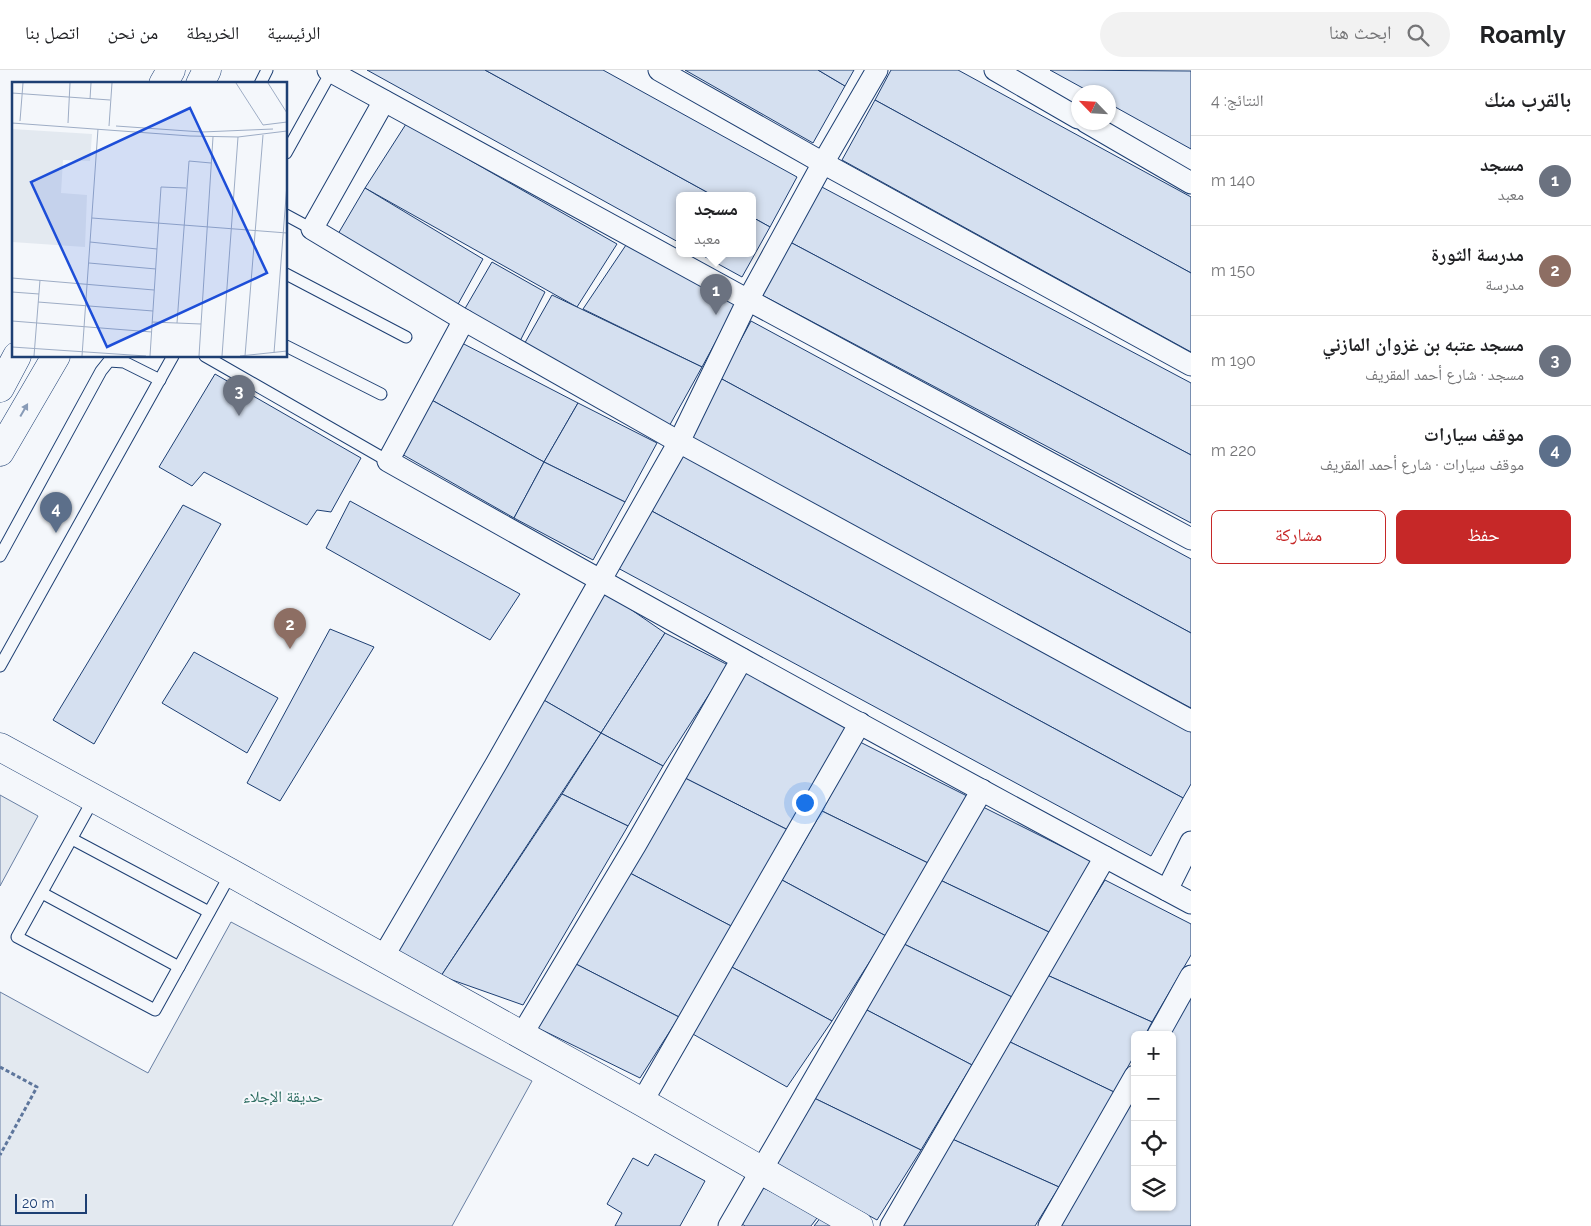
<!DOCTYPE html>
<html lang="ar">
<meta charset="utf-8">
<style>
:root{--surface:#fff;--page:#f2f2f2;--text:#202124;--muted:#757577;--line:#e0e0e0;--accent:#c62828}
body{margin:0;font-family:Raleway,"Noto Naskh Arabic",sans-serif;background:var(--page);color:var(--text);direction:rtl}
.controls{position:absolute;right:15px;bottom:15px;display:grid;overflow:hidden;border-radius:8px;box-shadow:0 1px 4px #0004}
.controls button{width:45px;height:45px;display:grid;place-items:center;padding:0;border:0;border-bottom:1px solid var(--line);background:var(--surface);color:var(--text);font:25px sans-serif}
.compass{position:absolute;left:1071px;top:15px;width:45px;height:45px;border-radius:50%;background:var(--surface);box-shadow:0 1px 4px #0004;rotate:295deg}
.scale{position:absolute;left:15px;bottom:12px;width:72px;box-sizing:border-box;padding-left:5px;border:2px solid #1d3f73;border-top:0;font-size:14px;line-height:18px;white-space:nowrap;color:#1d3f73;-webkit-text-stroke:4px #f4f7fb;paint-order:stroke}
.you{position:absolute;left:804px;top:732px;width:18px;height:18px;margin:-12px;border:4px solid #fff;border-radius:50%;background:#1a73e8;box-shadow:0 0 0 8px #1a73e833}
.badge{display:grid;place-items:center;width:32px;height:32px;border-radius:50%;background:var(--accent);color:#fff;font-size:16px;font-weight:700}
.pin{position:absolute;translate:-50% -41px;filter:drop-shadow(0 1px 2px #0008)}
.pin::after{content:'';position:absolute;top:26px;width:18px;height:15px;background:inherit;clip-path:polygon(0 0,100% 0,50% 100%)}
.popup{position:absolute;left:676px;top:122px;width:80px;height:65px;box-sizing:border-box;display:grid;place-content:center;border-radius:8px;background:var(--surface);filter:drop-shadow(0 1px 4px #0005);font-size:16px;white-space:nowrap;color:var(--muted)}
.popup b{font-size:19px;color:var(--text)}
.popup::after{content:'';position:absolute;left:50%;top:100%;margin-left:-10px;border:10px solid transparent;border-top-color:var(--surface)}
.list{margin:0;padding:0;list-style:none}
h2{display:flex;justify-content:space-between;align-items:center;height:65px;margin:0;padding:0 20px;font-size:21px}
h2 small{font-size:16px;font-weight:400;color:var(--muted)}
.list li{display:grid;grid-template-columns:32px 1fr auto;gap:15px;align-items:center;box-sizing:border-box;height:90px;padding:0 20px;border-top:1px solid var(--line)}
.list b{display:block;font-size:19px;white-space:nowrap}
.list p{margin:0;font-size:16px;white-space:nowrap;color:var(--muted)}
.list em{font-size:16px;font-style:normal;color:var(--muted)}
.actions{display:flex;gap:10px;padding:15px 20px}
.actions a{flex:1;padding:11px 0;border:1px solid var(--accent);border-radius:8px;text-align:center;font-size:18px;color:var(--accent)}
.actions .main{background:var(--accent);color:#fff}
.icon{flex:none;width:28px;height:28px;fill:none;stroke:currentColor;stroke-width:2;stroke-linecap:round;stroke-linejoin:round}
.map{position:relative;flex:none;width:1191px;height:1156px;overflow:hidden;direction:ltr}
header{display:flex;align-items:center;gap:30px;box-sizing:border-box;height:70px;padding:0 25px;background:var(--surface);border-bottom:1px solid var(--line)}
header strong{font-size:24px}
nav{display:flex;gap:28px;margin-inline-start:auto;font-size:18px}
.search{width:350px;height:45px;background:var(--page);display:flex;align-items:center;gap:12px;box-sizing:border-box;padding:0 18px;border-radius:28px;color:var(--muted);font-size:19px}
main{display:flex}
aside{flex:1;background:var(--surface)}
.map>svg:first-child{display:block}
</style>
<header>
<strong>Roamly</strong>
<div class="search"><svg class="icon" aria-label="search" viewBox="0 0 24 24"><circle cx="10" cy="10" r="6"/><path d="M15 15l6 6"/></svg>ابحث هنا</div>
<nav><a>الرئيسية</a><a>الخريطة</a><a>من نحن</a><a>اتصل بنا</a></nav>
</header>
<main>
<aside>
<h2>بالقرب منك<small>النتائج: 4</small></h2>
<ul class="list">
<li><span class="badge" style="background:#6b7280">1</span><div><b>مسجد</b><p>معبد</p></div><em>140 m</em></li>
<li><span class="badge" style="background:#8d6e63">2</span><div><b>مدرسة الثورة</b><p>مدرسة</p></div><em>150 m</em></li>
<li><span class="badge" style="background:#6b7280">3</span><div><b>مسجد عتبه بن غزوان المازني</b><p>مسجد · شارع أحمد المقريف</p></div><em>190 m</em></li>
<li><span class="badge" style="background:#5c6f8a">4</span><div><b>موقف سيارات</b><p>موقف سيارات · شارع أحمد المقريف</p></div><em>220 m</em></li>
</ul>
<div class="actions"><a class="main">حفظ</a><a>مشاركة</a></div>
</aside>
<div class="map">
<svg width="1191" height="1156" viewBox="0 0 1191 1156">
<rect width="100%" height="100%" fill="#f4f7fb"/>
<!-- green -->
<g fill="#e3e9f0" stroke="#687fa3">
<polygon points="0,725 38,746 0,816"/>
<polygon points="231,852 532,1011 452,1156 0,1156 0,922 148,1003"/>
</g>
<!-- building -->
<g fill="#d5e0f0" stroke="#1d3f73">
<polygon points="367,0 485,0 714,126 680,126 680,173"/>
<polygon points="485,0 603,0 797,107 770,157 752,147 752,126 714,126"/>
<polygon points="685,0 818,0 845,16 813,73"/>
<polygon points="818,0 854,0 845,16"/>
<polygon points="891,0 958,0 1191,127 1191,203 875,30"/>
<polygon points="1050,0 1191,1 1191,79 1108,33 1108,22 1090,22"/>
<polygon points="875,30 1191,203 1191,282 842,90"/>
<polygon points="406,54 617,174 577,237 365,118"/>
<polygon points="820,116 1191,313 1191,385 790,172"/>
<polygon points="365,118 483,189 457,236 338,164"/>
<polygon points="752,147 770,157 742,207 700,184 752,184"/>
<polygon points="790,172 1191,385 1191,453 762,225"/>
<polygon points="626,175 739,229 702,297 583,239"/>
<polygon points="492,192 545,222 518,275 463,242"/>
<polygon points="552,225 702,297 667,360 522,278"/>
<polygon points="751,251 1191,489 1191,563 720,308"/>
<polygon points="460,272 578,333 544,392 428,328"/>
<polygon points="215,304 361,388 331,442 317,440 307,455 204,402 192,416 159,397"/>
<polygon points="720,308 1191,563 1191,638 688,366"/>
<polygon points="428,328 544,392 514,448 400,383"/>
<polygon points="578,333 657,373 625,432 544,392"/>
<polygon points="679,381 1191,659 1191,714 1183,728 648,439"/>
<polygon points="544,392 625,432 593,490 514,448"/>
<polygon points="350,431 520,524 490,570 326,478"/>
<polygon points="183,435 221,454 94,674 53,650"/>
<polygon points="648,439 1183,728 1151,786 616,497"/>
<polygon points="597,516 665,563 601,663 535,625"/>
<polygon points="330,559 374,577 280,731 247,713"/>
<polygon points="665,563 728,595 663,696 601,663"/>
<polygon points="194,582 278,628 247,683 162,633"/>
<polygon points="744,601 850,658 788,760 683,707"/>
<polygon points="542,629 601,663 441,906 394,884"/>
<polygon points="601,663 663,696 628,756 562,724"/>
<polygon points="860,672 967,726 928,793 822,741"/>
<polygon points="683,707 788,760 733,857 628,802"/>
<polygon points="562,724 628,756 523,935 441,906"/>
<polygon points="983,737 1093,792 1051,863 938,809"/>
<polygon points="822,741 928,793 886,866 782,810"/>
<polygon points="628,802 733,857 679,947 574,893"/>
<polygon points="938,809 1051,863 1012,927 904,874"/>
<polygon points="782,810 886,866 832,951 730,896"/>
<polygon points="1105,810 1191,854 1191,885 1152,952 1047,905"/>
<polygon points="904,874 1012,927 972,995 865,939"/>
<polygon points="574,893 679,947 640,1008 536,957"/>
<polygon points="730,896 832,951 787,1017 691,963"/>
<polygon points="1047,905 1152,952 1145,965 1135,965 1135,984 1114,1022 1008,971"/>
<polygon points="1191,923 1191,1156 1061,1156 1135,1024 1135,1137 1172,1137 1172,965 1168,965"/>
<polygon points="865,939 972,995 921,1080 814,1028"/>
<polygon points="1008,971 1114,1022 1059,1117 950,1068"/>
<polygon points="814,1028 921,1080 877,1150 772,1093"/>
<polygon points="950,1068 1059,1117 1035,1156 902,1156"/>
<polygon points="655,1084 705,1111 680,1156 615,1156 622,1143 607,1134 633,1088 648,1096"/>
<polygon points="761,1117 820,1144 811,1156 745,1156 742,1154"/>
<polygon points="821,1147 839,1156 814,1156"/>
</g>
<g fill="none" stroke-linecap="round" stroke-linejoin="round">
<defs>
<g id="service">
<polyline points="260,14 267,0"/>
<polyline points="286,83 331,2"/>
<polyline points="286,145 312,159"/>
<polyline points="286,204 406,267"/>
<polyline points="286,276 381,324"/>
<polyline points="205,286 388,391"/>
<polyline points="0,486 101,301 109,291 124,292 160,310"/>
<polyline points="0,596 173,286"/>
<polyline points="94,728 17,867 155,940 231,803"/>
<polyline points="72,769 209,842"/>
<polyline points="42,823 179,897"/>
</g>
<g id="minor">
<polyline points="328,0 748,230 1191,469"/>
<polyline points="659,0 823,93 1191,295"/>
<polyline points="995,0 1078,48"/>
<polyline points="384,31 312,159 464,250 679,372 1191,651"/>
<polyline points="1086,52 1191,113"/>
<path d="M464 250 388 391C654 541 921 689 1191 833"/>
<polyline points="1167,820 1191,772"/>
<polyline points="383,887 496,694 679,372 748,230 823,93 877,0"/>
<polyline points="1158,965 1191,906"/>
<polyline points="521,966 636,774 742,589"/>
<polyline points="642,1032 860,653"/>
<polyline points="729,1156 982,720"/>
<polyline points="891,1156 1105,787"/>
<polyline points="1049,1156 1135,1006"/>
</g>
<polyline id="tertiary" points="0,677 231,803 642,1032 859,1156"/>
<g id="trunk">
<polyline points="163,14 171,0"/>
<polyline points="200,14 207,0"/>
<polyline points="0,318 17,286"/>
<polyline points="0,382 56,286"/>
</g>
</defs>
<!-- service casing -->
<use href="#service" stroke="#1d3f73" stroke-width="13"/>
<!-- minor casing -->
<use href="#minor" stroke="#1d3f73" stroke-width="23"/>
<!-- tertiary casing -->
<use href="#tertiary" stroke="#1d3f73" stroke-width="29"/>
<!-- trunk casing -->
<use href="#trunk" stroke="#1d3f73" stroke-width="29"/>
<!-- path -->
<polyline stroke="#5e769c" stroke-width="3" stroke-dasharray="4 2.5" stroke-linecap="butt" points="0,997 37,1017 0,1085"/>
<!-- service -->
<use href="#service" stroke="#f4f7fb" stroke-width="11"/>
<!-- minor -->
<use href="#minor" stroke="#f4f7fb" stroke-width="21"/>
<!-- tertiary -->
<use href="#tertiary" stroke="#f4f7fb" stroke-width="28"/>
<!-- trunk -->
<use href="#trunk" stroke="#f4f7fb" stroke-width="28"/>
</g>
<!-- one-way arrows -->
<defs><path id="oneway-solid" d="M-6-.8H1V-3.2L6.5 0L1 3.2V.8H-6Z" transform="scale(1.25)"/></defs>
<use fill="#889bb7" href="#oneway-solid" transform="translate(24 340) rotate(-60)"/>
<g text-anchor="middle" stroke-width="4" stroke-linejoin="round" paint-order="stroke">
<!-- park labels -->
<g font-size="16" fill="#2c6c60" stroke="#f4f7fb">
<text x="283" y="1032">حديقة الإجلاء</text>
</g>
</g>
<!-- overview -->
<g transform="translate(12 12)">
<rect width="275" height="275" fill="#f4f7fb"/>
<path d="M0 47 80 52 78 79 51 78 49 111 75 113 73 165 0 160Z" fill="#e3e9f0"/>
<path fill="none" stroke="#9eadc5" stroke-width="1" d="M224 1 251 43 275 40M256 1 275 31M0 11 98 18M78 17 79 1M8 39 11 1M0 41 178 54 226 55 275 49M56 41 58 1M97 44 100 1M104 44 190 50 261 47M80 136 275 151M78 160 145 167M77 181 144 187M0 196 142 208M0 210 27 212M26 220 141 229M0 239 140 250M140 240 189 242M165 241 177 79 199 81M0 265 134 274M262 271 275 102M22 274 28 198M70 274 86 47M138 274 149 105 174 106M187 274 201 55M210 274 226 55M228 274 275 269M233 274 251 53"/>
<path fill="#1d4ed8" fill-opacity="0.15" stroke="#1d4ed8" stroke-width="2.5" d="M178 26 255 191 95 265 19 100Z"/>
<rect width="275" height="275" fill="none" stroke="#1d3f73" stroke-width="2.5"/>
</g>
</svg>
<div class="controls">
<button>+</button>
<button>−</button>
<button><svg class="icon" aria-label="locate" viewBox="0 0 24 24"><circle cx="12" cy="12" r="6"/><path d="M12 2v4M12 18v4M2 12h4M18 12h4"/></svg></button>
<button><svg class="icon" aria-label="layers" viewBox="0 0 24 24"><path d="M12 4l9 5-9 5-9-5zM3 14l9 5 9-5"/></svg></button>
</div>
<svg class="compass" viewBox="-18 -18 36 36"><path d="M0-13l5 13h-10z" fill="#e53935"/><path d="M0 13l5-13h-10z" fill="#757577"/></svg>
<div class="scale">20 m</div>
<div class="you"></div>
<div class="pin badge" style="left:716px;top:245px;background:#6b7280">1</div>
<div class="popup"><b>مسجد</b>معبد</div>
<div class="pin badge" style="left:290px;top:579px;background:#8d6e63">2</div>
<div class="pin badge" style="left:239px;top:346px;background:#6b7280">3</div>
<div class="pin badge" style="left:56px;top:463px;background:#5c6f8a">4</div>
</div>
</main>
